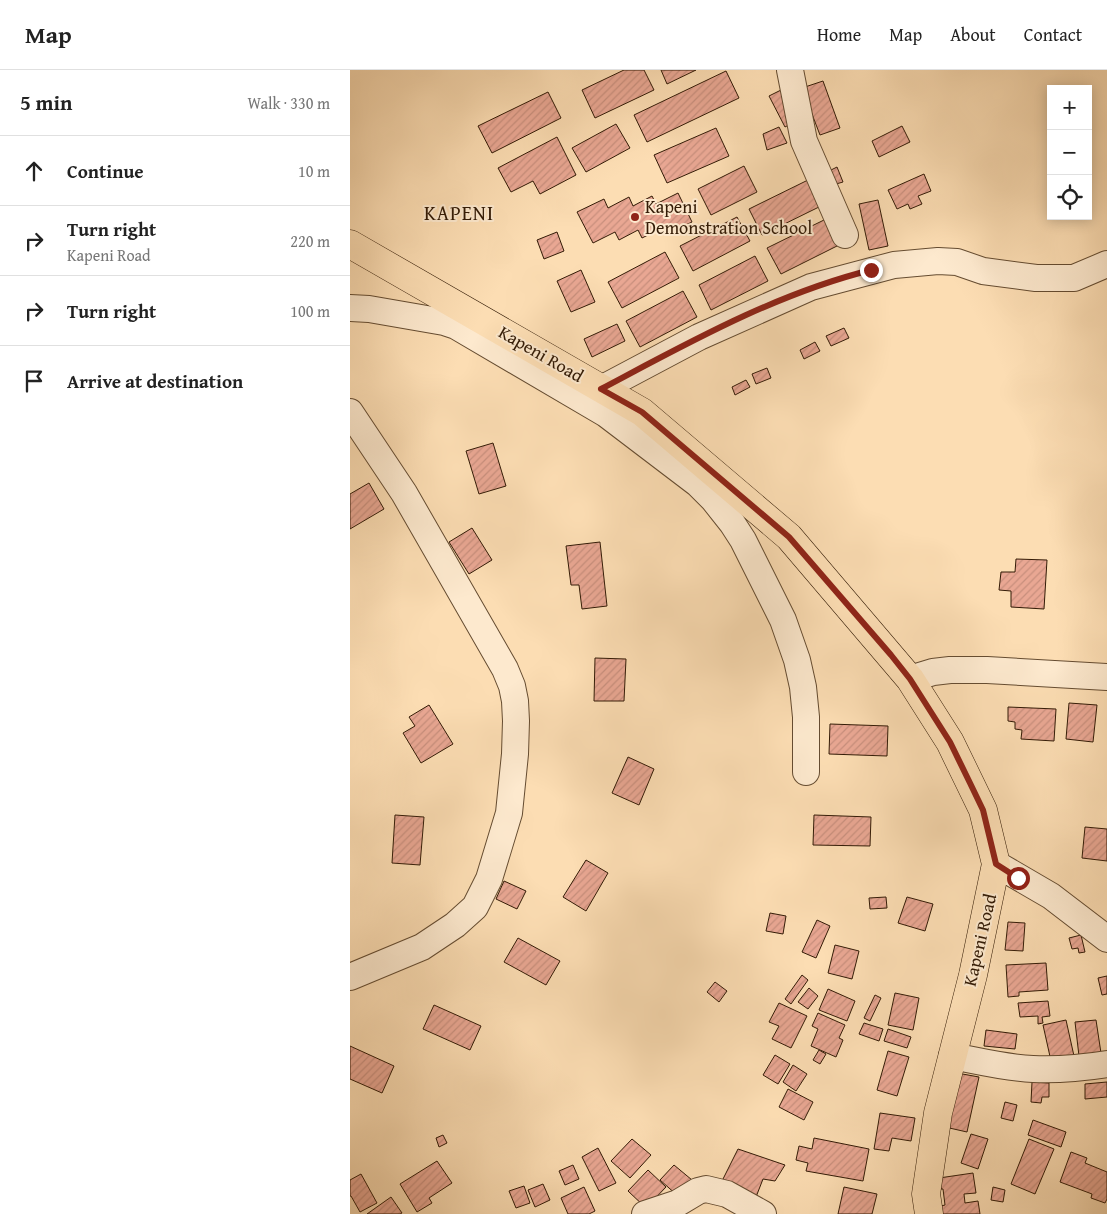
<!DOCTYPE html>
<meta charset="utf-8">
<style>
:root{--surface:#fff;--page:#f6f6f6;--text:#222;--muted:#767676;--line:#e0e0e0}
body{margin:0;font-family:"Gentium Book Plus",serif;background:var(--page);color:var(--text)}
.controls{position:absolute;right:15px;top:15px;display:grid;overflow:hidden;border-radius:0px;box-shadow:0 2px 12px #0003}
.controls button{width:45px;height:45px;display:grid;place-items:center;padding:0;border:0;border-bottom:1px solid var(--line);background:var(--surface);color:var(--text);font:25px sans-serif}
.stop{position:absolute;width:15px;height:15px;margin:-11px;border:4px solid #8f2418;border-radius:50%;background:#fff}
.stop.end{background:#8f2418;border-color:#fff;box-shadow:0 1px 5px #0008}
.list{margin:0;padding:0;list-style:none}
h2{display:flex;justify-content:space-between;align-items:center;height:65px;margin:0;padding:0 20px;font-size:21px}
h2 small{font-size:16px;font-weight:400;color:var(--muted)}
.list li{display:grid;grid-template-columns:32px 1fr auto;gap:15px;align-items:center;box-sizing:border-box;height:70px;padding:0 20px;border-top:1px solid var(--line)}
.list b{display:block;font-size:19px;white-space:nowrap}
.list p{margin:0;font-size:16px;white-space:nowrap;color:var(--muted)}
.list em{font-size:16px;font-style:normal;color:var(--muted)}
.icon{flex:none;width:28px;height:28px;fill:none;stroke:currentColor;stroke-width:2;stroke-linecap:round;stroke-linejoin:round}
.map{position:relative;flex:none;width:757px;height:1144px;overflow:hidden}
header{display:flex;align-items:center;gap:30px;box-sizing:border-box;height:70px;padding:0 25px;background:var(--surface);border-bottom:1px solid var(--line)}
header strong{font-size:24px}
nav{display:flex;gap:28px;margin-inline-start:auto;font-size:18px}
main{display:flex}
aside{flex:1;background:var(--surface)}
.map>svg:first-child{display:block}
</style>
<header>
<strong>Map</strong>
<nav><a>Home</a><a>Map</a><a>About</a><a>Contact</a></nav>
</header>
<main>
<aside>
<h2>5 min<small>Walk · 330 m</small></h2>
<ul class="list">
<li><svg class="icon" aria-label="ahead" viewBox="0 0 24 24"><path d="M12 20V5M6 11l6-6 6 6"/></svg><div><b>Continue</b></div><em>10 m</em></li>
<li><svg class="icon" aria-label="right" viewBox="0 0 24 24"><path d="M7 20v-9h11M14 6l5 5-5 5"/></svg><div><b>Turn right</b><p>Kapeni Road</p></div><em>220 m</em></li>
<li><svg class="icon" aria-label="right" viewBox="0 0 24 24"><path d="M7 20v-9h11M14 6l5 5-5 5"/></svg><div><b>Turn right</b></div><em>100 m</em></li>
<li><svg class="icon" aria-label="arrive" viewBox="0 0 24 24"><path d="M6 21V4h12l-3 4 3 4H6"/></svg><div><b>Arrive at destination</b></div></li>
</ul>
</aside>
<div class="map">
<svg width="757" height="1144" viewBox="0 0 757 1144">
<defs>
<pattern id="building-hatch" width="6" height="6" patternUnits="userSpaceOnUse" patternTransform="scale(1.25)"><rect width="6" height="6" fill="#e9a793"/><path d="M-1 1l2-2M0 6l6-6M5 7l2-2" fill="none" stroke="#c88f7d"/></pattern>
</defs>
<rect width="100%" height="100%" fill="#fcddb3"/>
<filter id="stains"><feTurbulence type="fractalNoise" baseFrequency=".004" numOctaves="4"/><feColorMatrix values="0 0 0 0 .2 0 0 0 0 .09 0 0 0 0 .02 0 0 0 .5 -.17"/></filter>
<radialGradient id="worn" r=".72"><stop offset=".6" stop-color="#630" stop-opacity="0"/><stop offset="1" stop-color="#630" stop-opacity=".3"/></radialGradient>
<!-- building -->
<g fill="url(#building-hatch)" stroke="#331b06">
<polygon points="274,0 294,0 304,20 245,48 232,20"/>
<polygon points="311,0 346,0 317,14"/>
<polygon points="376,1 389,28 297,72 284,45"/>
<polygon points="473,11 490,58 470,65 452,18"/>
<polygon points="431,20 446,51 435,57 419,26"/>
<polygon points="198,22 211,48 142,83 128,56"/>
<polygon points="266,54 280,78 236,102 222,78"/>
<polygon points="552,56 560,72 529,87 522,71"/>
<polygon points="429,57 437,73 417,80 413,64"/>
<polygon points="366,58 379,86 317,113 304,85"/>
<polygon points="207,67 226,105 190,124 183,111 161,122 148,98"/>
<polygon points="394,96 407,122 361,145 348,119"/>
<polygon points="487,97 493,112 486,114 481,100"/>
<polygon points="574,104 581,121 568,126 572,134 560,139 558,134 547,139 538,120"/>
<polygon points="458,110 471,136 412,165 399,139"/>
<polygon points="328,123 342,152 319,163 316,156 292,168 288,160 269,170 265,162 243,173 227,142 254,129 258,138 279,127 283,136 302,126 306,134"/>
<polygon points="528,130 538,176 519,180 509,134"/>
<polygon points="387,147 400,171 343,201 330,176"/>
<polygon points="476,149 489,175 431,204 417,178"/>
<polygon points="207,162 214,181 194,189 187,170"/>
<polygon points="315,182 329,208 272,238 258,212"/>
<polygon points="405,186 418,211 361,240 349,215"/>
<polygon points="231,200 245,232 221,242 207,211"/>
<polygon points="333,221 347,247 290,277 276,251"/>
<polygon points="267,254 275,271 242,287 234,269"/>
<polygon points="494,258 499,268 481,276 476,266"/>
<polygon points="465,272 470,281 454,289 450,280"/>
<polygon points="417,298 421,308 406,314 402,304"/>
<polygon points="396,310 400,317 385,325 382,317"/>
<polygon points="143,373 156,416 129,424 116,381"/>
<polygon points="19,413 34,439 0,459 0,424"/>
<polygon points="122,458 142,490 119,504 99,472"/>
<polygon points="250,472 257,536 232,539 229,515 221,515 216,476"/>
<polygon points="666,489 697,490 694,539 661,537 661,521 649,520 651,502 665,502"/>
<polygon points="245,588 276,589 274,631 244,631"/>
<polygon points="719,633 747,635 743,672 716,669"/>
<polygon points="79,635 103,674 71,693 53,663 65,656 59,647"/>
<polygon points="658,637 706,639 704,671 671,669 672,660 665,659 665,652 658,651"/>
<polygon points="480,654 538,656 537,686 479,684"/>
<polygon points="278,687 304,699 289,735 262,723"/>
<polygon points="45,745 74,747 70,795 42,793"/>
<polygon points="464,745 521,747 520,776 463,775"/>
<polygon points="735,757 757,759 757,791 732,788"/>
<polygon points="236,790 258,803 236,841 213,827"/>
<polygon points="154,811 176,821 167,839 146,829"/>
<polygon points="536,827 537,838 520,839 519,828"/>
<polygon points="557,827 583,834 575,861 548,853"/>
<polygon points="420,843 436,846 433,864 416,861"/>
<polygon points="467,850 480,856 466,888 452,882"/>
<polygon points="658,852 675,853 673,881 655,880"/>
<polygon points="731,865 735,882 729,883 728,878 722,879 719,868"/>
<polygon points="168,868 210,891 196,915 154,892"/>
<polygon points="485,875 509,881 502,909 478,903"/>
<polygon points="696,893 698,920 669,922 669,926 658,927 656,895"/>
<polygon points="452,905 458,910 441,934 435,929"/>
<polygon points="757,906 757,924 752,925 748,908"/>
<polygon points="365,912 377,921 369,932 357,922"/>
<polygon points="459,918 468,926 458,939 448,932"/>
<polygon points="478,919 505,931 497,951 469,940"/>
<polygon points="545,923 569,928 563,960 538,955"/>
<polygon points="525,925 531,928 520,951 514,948"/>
<polygon points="698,931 700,946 692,947 693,953 688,954 688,946 670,947 668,933"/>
<polygon points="429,933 457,946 441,978 422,969 429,956 419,952"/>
<polygon points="84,935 131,956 120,980 73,959"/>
<polygon points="468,943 495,955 489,968 493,970 486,987 461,976 468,959 462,956"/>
<polygon points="716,950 724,986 701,991 693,955"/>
<polygon points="746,950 751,983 729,986 725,952"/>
<polygon points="514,953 533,959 529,971 509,964"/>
<polygon points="538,959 561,967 557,978 534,971"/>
<polygon points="636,960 667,964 665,979 634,976"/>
<polygon points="0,976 44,996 32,1023 0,1009"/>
<polygon points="469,980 476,984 470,994 463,990"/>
<polygon points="538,981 559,987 547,1026 527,1020"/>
<polygon points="425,985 440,994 428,1014 413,1005"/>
<polygon points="443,995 457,1004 446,1021 433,1012"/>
<polygon points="607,1003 629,1007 617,1062 595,1057"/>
<polygon points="682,1012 699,1013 699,1027 692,1027 691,1033 681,1032"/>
<polygon points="757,1012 757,1027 735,1029 735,1014"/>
<polygon points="438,1019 463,1032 454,1050 429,1037"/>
<polygon points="655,1032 667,1035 663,1051 651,1048"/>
<polygon points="530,1043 565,1048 561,1071 542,1068 539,1081 524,1079"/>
<polygon points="683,1050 716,1062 711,1077 678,1065"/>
<polygon points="621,1064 638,1069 628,1099 611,1093"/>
<polygon points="93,1065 97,1073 89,1077 86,1068"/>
<polygon points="464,1068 519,1079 513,1111 456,1101 458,1093 446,1090 449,1076 462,1079"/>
<polygon points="282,1069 301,1085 280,1108 261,1091"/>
<polygon points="679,1069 704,1079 685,1124 661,1114"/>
<polygon points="248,1078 266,1113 249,1121 232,1087"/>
<polygon points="388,1079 435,1095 425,1111 413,1109 406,1127 370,1115"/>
<polygon points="721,1082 737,1088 735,1093 757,1102 757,1129 755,1133 741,1128 742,1124 710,1112"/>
<polygon points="87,1091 102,1113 79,1128 82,1133 67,1142 50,1114"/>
<polygon points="223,1095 229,1109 215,1115 209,1101"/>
<polygon points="324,1095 342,1110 328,1126 310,1110"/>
<polygon points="298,1100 316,1117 296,1138 278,1121"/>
<polygon points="623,1103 626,1123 614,1124 615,1133 628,1131 630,1144 592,1144 591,1136 595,1135 593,1119 591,1119 589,1108"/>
<polygon points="11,1104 27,1133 10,1142 1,1126 0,1126 0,1110"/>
<polygon points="193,1114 200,1130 185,1137 178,1120"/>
<polygon points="174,1116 180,1133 166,1138 159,1121"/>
<polygon points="234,1117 245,1141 239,1144 218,1144 211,1128"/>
<polygon points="494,1117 527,1124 522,1144 488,1144"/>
<polygon points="643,1117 655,1120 653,1132 641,1130"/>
<polygon points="41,1127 52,1143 50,1144 17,1144"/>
</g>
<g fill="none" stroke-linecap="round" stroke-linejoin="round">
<defs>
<g id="minor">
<polyline points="440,0 454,71 495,165"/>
<polyline points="0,238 19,239 94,252 106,256 256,344 348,414 363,429 382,453 393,470 433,550 447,590 453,617 456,647 456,702"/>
<polyline points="251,319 349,267 461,217 544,195 588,191 607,192 633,201 686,208 724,208 757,194"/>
<polyline points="0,342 54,423 155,599 162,616 165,631 166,651 165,684 159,743 139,809 125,837 105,855 72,877 0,907"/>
<polyline points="560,609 583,602 600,600 637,600 757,607"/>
<polyline points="646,794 701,826 757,869"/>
<path d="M602 986C629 991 656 998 683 999 708 1000 732 998 757 994"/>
<polyline points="295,1144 328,1133 348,1121 356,1119 377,1124 413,1144"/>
</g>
<polyline id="major" points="0,174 292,342 439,467 560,609 600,672 633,740 646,794 623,905 588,1043 576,1124 579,1144"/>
</defs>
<!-- minor casing -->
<use href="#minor" stroke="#654c31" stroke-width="28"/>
<!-- major casing -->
<use href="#major" stroke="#331b06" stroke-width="29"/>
<!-- minor -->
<use href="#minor" stroke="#fde9ce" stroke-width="26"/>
<!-- major -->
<use href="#major" stroke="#fcddb3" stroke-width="28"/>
</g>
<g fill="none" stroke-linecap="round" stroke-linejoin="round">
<!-- route -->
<path stroke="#8f2418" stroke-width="6" d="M521 200C425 224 338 273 251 319L292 342 439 467 541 585 560 609 600 672 620 713 633 740 646 794 668 808"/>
</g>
<!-- markers -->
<circle fill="#8f2418" stroke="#fde9ce" stroke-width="2" cx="285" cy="147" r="5"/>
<g text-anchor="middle" stroke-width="4" stroke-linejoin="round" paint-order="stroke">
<!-- poi labels -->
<g font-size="18" fill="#331b06" stroke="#fde9ce" text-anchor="start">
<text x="295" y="143">Kapeni<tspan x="295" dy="21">Demonstration School</tspan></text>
</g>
<!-- street labels -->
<g font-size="18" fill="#331b06" stroke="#fde9ce">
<text transform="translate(191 284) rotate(30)" y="6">Kapeni Road</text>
<text transform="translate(630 870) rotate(-77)" y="6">Kapeni Road</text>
</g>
<!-- quarter labels -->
<g font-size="20" letter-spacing="1" fill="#331b06" stroke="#fde9ce">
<text x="109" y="150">KAPENI</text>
</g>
</g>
<rect width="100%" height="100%" filter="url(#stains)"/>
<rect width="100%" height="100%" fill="url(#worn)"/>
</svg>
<div class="controls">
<button>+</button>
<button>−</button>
<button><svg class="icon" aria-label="locate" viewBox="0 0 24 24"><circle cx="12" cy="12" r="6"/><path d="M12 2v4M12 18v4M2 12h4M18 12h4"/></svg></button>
</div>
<div class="stop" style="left:668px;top:808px"></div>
<div class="stop end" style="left:521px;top:200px"></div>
</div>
</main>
